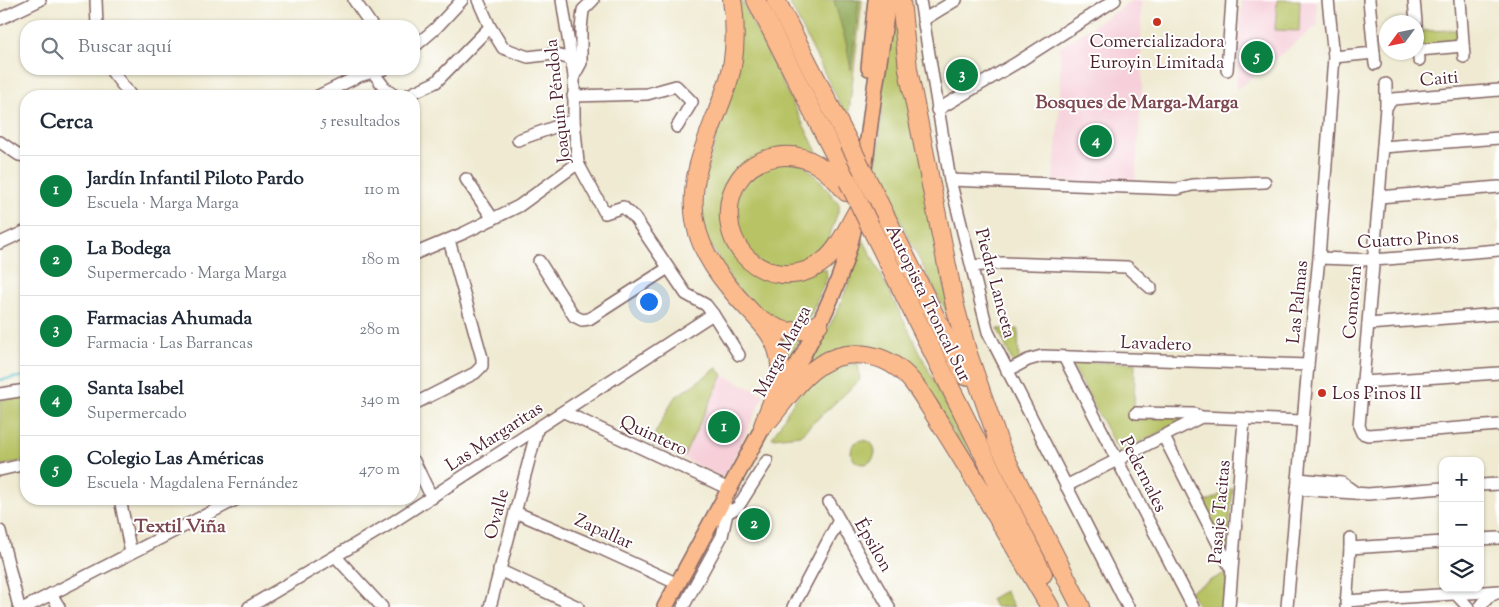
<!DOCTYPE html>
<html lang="es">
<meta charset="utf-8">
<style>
:root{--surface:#fff;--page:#f6f6f7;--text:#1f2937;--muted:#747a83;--line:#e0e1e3;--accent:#0b8043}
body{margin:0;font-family:"Sorts Mill Goudy",serif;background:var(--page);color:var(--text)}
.controls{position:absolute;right:15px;bottom:15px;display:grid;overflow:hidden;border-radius:10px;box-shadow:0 1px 4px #0004}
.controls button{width:45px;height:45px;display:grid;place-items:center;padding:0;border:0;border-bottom:1px solid var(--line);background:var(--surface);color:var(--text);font:25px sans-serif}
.compass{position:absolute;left:1379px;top:15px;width:45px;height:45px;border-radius:50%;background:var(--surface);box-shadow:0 1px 4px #0004;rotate:237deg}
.you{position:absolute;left:648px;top:301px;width:18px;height:18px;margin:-12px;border:4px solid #fff;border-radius:50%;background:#1a73e8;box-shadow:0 0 0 8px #1a73e833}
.badge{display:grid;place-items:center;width:32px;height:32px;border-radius:50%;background:var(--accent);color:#fff;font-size:16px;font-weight:700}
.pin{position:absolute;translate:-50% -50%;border:2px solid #fff;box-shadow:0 1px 5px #0006}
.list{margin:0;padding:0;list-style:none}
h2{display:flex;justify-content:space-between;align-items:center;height:65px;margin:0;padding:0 20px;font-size:21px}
h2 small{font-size:16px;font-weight:400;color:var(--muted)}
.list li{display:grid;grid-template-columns:32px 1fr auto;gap:15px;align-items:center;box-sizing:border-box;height:70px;padding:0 20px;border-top:1px solid var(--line)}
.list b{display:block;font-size:19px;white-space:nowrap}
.list p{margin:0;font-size:16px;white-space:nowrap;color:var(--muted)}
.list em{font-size:16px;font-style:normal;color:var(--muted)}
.icon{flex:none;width:28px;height:28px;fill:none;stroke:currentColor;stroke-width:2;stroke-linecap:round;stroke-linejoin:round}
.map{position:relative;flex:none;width:1499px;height:607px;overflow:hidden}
.search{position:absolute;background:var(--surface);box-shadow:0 1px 4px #0004;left:20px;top:20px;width:400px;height:55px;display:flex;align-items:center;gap:12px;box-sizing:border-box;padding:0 18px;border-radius:20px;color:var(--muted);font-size:19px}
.panel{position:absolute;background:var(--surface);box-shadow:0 1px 4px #0004;left:20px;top:90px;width:400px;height:415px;border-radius:20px}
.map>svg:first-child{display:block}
</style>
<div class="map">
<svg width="1499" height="607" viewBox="0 0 1499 607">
<rect width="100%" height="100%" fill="#fff"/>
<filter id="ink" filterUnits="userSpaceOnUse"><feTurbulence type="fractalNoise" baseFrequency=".02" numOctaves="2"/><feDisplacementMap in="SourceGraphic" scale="10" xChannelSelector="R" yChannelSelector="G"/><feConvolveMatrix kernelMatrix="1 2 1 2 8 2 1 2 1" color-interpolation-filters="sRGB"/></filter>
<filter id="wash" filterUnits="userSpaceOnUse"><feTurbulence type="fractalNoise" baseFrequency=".0096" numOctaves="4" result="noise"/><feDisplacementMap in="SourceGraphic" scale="20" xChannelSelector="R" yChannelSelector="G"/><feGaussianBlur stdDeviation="1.12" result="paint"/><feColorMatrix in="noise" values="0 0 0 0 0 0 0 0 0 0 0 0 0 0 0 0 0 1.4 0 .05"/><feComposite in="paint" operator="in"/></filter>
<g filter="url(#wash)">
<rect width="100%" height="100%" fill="#efead1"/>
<!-- built -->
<g fill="#f6cfd9">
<polygon points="1133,0 1141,0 1142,89 1135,185 1053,181 1060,102 1060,47"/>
<polygon points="1242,0 1316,0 1318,25 1236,90"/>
<polygon points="723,375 764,395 724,478 683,458"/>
</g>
<!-- green -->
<g fill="#b7c365" stroke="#807148">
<polygon points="736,0 741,0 821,160 781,149 728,187 747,266 826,269 827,277 810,317 797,324 787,325 763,314 734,285 705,235 702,208 706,174 733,79"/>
<polygon points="788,0 862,0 848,120"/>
<polygon points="894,0 951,321 917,255 875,167 880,141 882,95"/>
<polygon points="1277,0 1300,0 1299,31 1275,30"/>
<polygon points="1458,30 1460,47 1420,50 1421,31"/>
<polygon points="775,160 803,164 820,180 840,206 828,240 820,253 805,267 765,269 735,235 738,189 753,170"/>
<polygon points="862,237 976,465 973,467 925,384 914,370 899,358 813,363 811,361 839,308 853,271"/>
<polygon points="998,329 1018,329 1019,362 1014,365"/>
<polygon points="775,334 801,338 785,364"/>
<polygon points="1071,362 1135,363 1134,416 1189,417 1119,453"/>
<path d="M858 363 860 380 800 435 772 438C786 416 798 388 821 374 832 368 846 366 858 363Z"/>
<polygon points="717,368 723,375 683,458 650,443 674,398"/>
<polygon points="26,396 26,460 0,466 0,400"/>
<circle cx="863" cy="452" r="12"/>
<polygon points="1233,488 1227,553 1202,504"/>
<polygon points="1227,572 1225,607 1199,607 1190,591"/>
<polygon points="1005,591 1014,607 995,607 991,599"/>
</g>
<!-- forest -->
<polygon fill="#91a95a" stroke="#6e6442" points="834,0 859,0 851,70 846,42"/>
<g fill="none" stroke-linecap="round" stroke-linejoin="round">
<!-- stream -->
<polyline stroke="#4ebcc7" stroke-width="2.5" points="0,380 26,376"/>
</g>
</g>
<g filter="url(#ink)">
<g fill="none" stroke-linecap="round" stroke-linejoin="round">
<defs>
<g id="minor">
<polyline points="96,0 97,26"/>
<polyline points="354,0 372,26"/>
<polyline points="478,0 490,27 503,48 528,57 553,54 571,59"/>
<polyline points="562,0 574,76 574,120 578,163 581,169 605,213 623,207 634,217 686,294 706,305 713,314 739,355"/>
<polyline points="920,0 950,180 988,332 1128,607"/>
<polyline points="1369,0 1375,64"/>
<polyline points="1414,0 1416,22"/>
<polyline points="1460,0 1464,57"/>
<polyline points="0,19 40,0"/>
<polyline points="923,20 956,0"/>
<polyline points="1416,24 1419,60"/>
<polyline points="414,47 435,29 462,0"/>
<polyline points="1419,50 1463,46"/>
<polyline points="1334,57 1374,53"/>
<polyline points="110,69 131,96"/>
<polyline points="1227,70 1232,0"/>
<polyline points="373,72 384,87 395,96"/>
<polyline points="574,76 581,63 581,29 583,10 593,0"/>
<polyline points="1386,84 1386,107 1379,197 1359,426 1362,433 1368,435 1499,425"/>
<polyline points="318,96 359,76 384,69"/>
<polyline points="406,96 436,82 490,27"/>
<polyline points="573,96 647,94 676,86 692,102 677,127"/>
<polyline points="1386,107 1393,99 1499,90"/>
<polyline points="937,110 1018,62 1115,0"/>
<polyline points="518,140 574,120"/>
<polyline points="0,142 19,155 26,156"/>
<polyline points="1383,147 1499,138"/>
<polyline points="466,179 493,219"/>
<polyline points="950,180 1177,189 1192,185 1265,182"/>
<polyline points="1379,197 1499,187"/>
<polyline points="0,243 26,231"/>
<polyline points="414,254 464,233 519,206 578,163"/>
<polyline points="1319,258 1374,260 1499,250"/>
<polyline points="539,261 574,316 582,320 589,319 668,268"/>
<polyline points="972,266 1003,263 1127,267 1151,288"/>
<polyline points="1368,324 1499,314"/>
<polyline points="1064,357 1193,607"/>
<polyline points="1007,371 1028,360 1042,356 1308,365"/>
<polyline points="1363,382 1499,373"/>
<polyline points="0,394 26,390"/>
<polyline points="414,404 475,373 482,366 482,358 449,240"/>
<polyline points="564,412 729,489"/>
<polyline points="1136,413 1194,414 1201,417"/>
<polyline points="1164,437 1231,569"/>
<polyline points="414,461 432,498"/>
<polyline points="0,470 26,464"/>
<polyline points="1298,479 1342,483 1356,493"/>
<polyline points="1480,485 1499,484"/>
<polyline points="1066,486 1201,417 1303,421"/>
<polyline points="1297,489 1368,494 1443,488"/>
<polyline points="120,499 131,553"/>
<polyline points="829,502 889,607"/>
<polyline points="515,512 595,546 678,584"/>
<polyline points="727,513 738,507 767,461"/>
<polyline points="0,531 19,607"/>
<polyline points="1350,538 1350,548 1443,542"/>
<polyline points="1480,539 1499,538"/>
<polyline points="336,557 382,607"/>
<polyline points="499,570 578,607"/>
<polyline points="1455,593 1468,607"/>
<polyline points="51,594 59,607"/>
<polyline points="1346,601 1499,591"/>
<polyline points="26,607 237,499"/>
<polyline points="249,607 393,522 713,314"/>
<polyline points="490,607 537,430"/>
<polyline points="683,607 722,536 727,513 724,500"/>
<polyline points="793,607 839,520"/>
<polyline points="1229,607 1244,420"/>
<polyline points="1287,607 1308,365 1319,258 1334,57 1328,0"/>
<polyline points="1346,607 1350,548"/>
<polyline points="1480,607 1489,596 1497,593"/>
</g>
<g id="major">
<polyline points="869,68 876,0"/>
<path d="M665 607C698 547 730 487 763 427 792 373 826 320 845 261 859 216 864 170 870 124 875 82 883 41 888 0"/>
</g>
<g id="highway">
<path d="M732 0C736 23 736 56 729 79 715 125 687 171 695 220 699 246 713 268 729 287 748 313 781 332 780 368 780 387 769 408 763 426"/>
<polyline points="756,0 848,181"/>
<polyline points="776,0 849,143"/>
<polyline points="901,0 908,69 955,306 967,351 1001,449"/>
<path d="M846 192C829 170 807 151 776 157 709 168 715 268 783 274 798 275 813 270 825 260 840 248 848 226 858 210"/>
<polyline points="875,195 965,376"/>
<polyline points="870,226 1043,574"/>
<path d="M762 320C787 335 791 334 819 324"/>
<path d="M769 420C788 397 807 366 837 357 858 351 881 355 898 368 916 381 927 404 939 422 978 482 1013 545 1050 607"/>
<polyline points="996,439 1081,607"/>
</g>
</defs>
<!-- minor casing -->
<use href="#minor" stroke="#846665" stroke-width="14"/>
<!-- major casing -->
<use href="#major" stroke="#846665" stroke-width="18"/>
<!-- highway casing -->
<use href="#highway" stroke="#846665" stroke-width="20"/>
<!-- minor -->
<use href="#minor" stroke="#fff" stroke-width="11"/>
<!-- major -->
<use href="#major" stroke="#fbbb8d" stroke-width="15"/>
<!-- highway -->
<use href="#highway" stroke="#fbbb8d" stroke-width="18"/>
<defs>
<g id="highway-bridge">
<polyline points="849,143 875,195"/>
<polyline points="848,181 870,226"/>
</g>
</defs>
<!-- highway-bridge casing -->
<use href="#highway-bridge" stroke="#846665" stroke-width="20" stroke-linecap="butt"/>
<!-- highway-bridge -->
<use href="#highway-bridge" stroke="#fbbb8d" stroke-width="18"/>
</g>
</g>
<!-- markers -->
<g fill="#c8321e" stroke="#fff" stroke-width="2">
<circle cx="1157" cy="22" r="5"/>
<circle cx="1322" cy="393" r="5"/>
</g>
<g text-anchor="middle" stroke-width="4" stroke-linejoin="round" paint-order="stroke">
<!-- poi labels -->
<g font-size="18" fill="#4a1f2b" stroke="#fff">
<text x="1157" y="47">Comercializadora<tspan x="1157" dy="21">Euroyin Limitada</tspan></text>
<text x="1332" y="399" text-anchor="start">Los Pinos II</text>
</g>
<!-- street labels -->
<g font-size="18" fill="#4a1f2b" stroke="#fff">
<text transform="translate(1439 78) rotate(-5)" y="6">Caiti</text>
<text transform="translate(557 101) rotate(-96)" y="6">Joaquín Péndola</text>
<text transform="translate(1408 239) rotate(-3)" y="6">Cuatro Pinos</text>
<text transform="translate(996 283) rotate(75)" y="6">Piedra Lanceta</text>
<text transform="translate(1297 302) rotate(-84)" y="6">Las Palmas</text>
<text transform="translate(1352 302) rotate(-85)" y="6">Comorán</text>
<text transform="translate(929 303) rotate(64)" y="6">Autopista Troncal Sur</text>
<text transform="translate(1156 343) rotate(2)" y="6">Lavadero</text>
<text transform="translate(782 351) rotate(-62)" y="6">Marga Marga</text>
<text transform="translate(654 435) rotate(25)" y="6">Quintero</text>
<text transform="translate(494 436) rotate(-33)" y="6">Las Margaritas</text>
<text transform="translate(1144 474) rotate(63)" y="6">Pedernales</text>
<text transform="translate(1219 512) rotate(-85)" y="6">Pasaje Tacitas</text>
<text transform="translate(496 514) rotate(-75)" y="6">Ovalle</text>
<text transform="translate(604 531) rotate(24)" y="6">Zapallar</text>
<text transform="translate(874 545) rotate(60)" y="6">Épsilon</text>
</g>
<!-- neighbourhood labels -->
<g font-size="19" font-weight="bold" fill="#7c474e" stroke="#fff">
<text x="1137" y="108">Bosques de Marga-Marga</text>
<text x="180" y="532">Textil Viña</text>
</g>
</g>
</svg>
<div class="controls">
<button>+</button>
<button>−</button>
<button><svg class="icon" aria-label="layers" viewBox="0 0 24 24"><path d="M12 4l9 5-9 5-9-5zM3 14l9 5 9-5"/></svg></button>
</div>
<svg class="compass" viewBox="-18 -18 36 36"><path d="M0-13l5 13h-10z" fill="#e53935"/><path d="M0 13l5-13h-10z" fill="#747a83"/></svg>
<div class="you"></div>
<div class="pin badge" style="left:724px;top:427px">1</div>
<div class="pin badge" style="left:754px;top:524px">2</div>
<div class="pin badge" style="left:962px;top:75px">3</div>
<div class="pin badge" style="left:1096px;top:141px">4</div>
<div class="pin badge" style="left:1257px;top:57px">5</div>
<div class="search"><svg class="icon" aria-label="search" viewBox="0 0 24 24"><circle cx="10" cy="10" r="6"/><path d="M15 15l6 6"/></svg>Buscar aquí</div>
<section class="panel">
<h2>Cerca<small>5 resultados</small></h2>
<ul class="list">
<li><span class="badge">1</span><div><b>Jardín Infantil Piloto Pardo</b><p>Escuela · Marga Marga</p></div><em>110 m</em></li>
<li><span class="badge">2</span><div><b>La Bodega</b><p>Supermercado · Marga Marga</p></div><em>180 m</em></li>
<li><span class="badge">3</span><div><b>Farmacias Ahumada</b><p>Farmacia · Las Barrancas</p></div><em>280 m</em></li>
<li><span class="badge">4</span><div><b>Santa Isabel</b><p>Supermercado</p></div><em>340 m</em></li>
<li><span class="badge">5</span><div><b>Colegio Las Américas</b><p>Escuela · Magdalena Fernández</p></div><em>470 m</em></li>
</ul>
</section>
</div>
